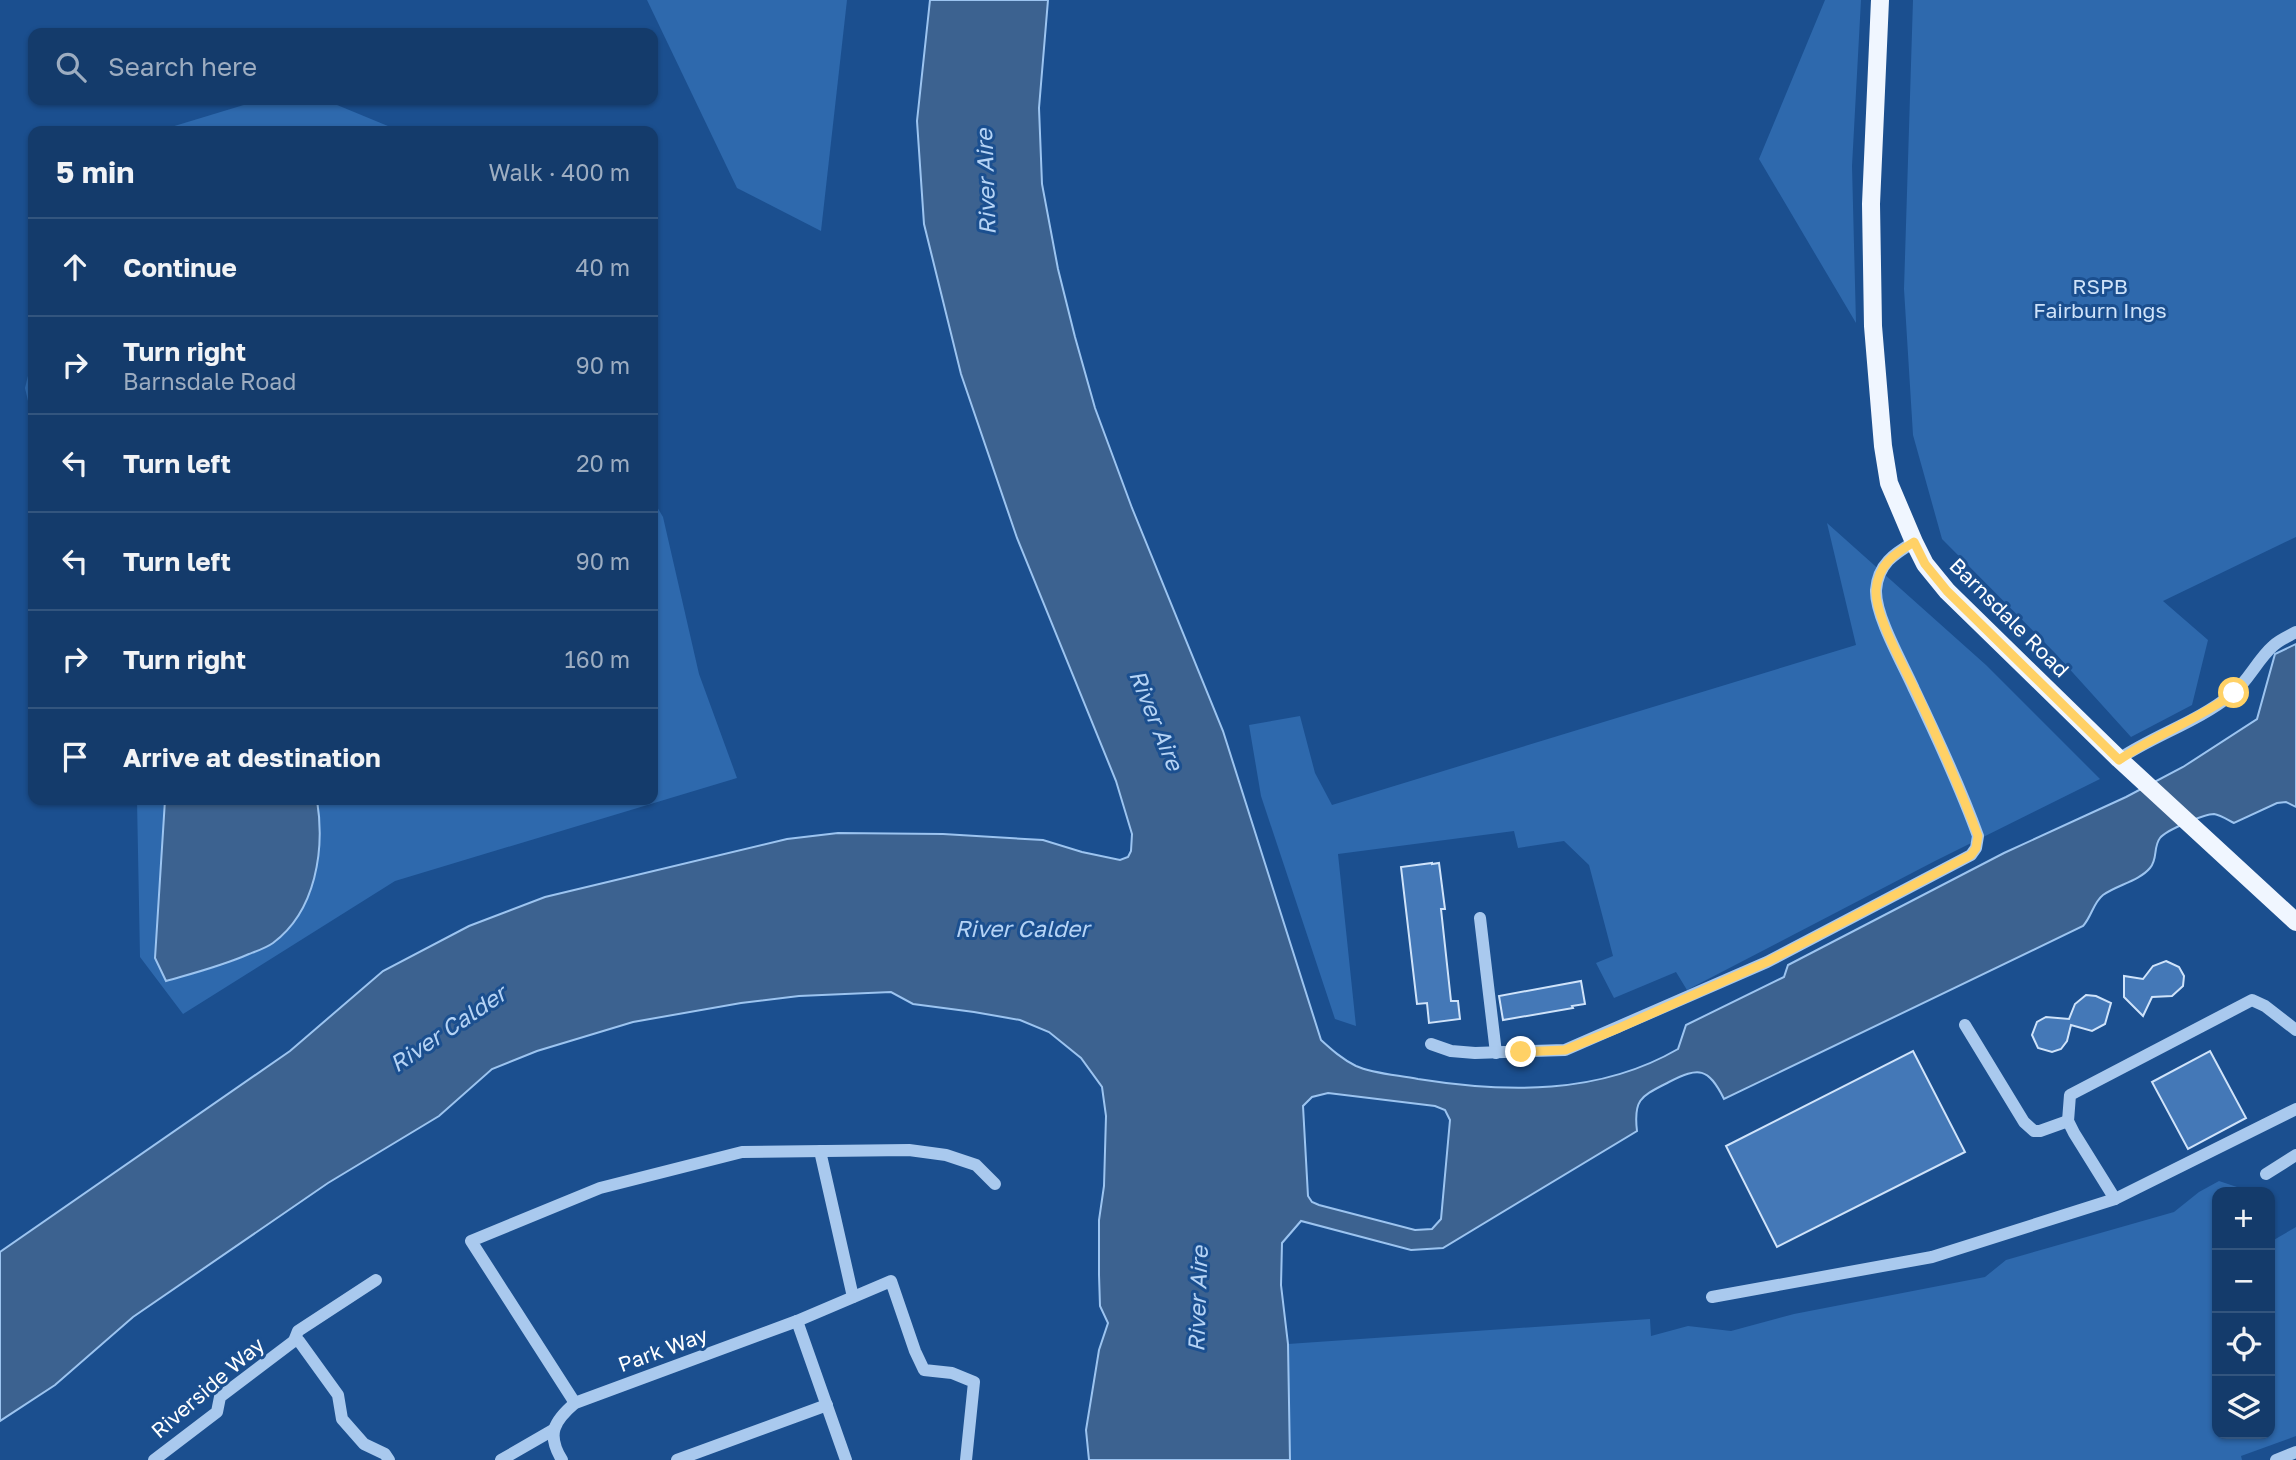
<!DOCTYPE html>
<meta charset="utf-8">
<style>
:root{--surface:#143b6b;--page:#214673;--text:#f1f3f6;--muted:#9dadc1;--line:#33557e}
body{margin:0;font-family:"Golos Text",sans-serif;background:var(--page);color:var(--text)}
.controls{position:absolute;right:21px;bottom:21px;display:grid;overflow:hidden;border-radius:14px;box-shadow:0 2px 5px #0004}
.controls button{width:63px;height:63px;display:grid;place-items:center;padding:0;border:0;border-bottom:2px solid var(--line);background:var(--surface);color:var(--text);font:35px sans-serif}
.stop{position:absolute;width:21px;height:21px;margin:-16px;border:5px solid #ffd166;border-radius:50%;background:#fff}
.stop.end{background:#ffd166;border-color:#fff;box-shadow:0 2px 7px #0008}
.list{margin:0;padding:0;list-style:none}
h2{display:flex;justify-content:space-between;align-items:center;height:91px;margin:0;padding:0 28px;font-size:30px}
h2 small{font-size:23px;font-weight:400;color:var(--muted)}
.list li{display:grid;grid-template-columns:46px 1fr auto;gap:21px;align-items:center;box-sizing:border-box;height:98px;padding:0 28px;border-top:2px solid var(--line)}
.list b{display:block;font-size:26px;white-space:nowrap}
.list p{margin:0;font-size:23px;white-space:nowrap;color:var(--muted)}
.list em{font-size:23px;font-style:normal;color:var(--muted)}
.icon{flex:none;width:38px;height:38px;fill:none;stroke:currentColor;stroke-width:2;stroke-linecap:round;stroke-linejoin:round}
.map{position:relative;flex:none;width:2296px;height:1460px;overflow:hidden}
.search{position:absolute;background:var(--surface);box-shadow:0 2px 5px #0004;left:28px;top:28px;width:630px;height:77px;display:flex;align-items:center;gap:18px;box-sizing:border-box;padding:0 24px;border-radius:14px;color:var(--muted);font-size:26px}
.panel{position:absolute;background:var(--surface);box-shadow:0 2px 5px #0004;left:28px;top:126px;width:630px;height:679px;border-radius:14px}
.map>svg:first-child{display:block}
</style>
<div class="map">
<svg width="2296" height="1460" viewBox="0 0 2296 1460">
<rect width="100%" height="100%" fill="#1b4f8f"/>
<!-- green -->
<g fill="#2e69ad">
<polygon points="647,0 847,0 821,231 737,188"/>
<polygon points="1825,0 1861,0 1852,166 1856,323 1759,159"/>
<polygon points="1913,0 2296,0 2296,537 2163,601 2208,640 2192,705 2131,737 2055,653 1942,539 1913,435 1904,289"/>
<polygon points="260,100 325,100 400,131 158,131"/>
<polygon points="33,355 33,423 25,388"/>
<polygon points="653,500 663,517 699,674 737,778 395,881 183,1014 140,957 137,800 165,800 155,958 166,981 224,965 271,945 311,892 319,851 317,800 653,800 653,634 658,629 653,620"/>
<polygon points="1827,523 1986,665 2100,779 1935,861 1687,990 1676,972 1614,998 1596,963 1613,956 1589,865 1564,841 1518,848 1514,831 1338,854 1356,1026 1335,1019 1261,796 1249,725 1300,716 1315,773 1332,805 1856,645"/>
<polygon points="2219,1181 2243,1189 2245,1192 2217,1192 2217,1434 2270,1434 2270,1237 2272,1241 2296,1227 2296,1436 2241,1456 2242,1460 1290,1460 1288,1344 1650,1319 1651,1336 1688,1326 1731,1331 1794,1314 1985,1277 2006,1260 2174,1212 2199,1192"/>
</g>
<!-- water -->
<g fill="#3c6290" stroke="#9cc4f0" stroke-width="2" fill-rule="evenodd">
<path d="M930 0H1048L1039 108 1042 184 1058 269 1075 337 1095 408 1132 508 1223 731 1321 1040C1332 1050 1342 1059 1356 1066 1374 1074 1398 1075 1418 1079 1506 1093 1599 1095 1678 1049L1686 1025 1784 977 1788 965 2004 853 2126 797 2183 767 2257 719 2275 654 2296 644V807L2286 802 2277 803 2234 823C2228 820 2221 815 2214 814 2205 814 2166 830 2160 838 2153 847 2158 859 2150 868 2139 881 2117 885 2103 895 2093 903 2092 916 2083 926L1724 1099C1708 1067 1699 1067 1669 1082 1642 1096 1633 1098 1637 1131L1443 1248 1411 1250 1301 1221 1282 1243 1281 1285 1288 1344 1290 1460H1089L1086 1430 1099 1350 1108 1323 1100 1306 1099 1275V1220L1104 1186 1106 1116 1102 1087 1081 1058 1049 1032 1020 1020 974 1012 913 1004 891 992 799 996 741 1003 633 1022 537 1051 492 1069 439 1116 328 1183 133 1317 55 1385 0 1421V1252L290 1051 383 971 469 926 545 897 787 839 838 833 943 834 1043 840 1082 852 1120 860 1128 857 1131 851 1132 834 1116 781 1017 538 961 374 924 224 917 121ZM1328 1093 1435 1106 1445 1110 1450 1120 1441 1219 1432 1229 1415 1230 1319 1205 1312 1202 1308 1196 1303 1106 1312 1097Z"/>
<path d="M165 800H317C325 850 316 911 273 943 266 948 257 951 249 954 222 966 194 973 166 981L155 958Z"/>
</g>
<!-- building -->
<g fill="#4478b7" stroke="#cfe3fa" stroke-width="2">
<polygon points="1432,863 1432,864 1439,863 1445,909 1441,909 1451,1001 1458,1001 1460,1019 1429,1023 1427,1003 1417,1004 1401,867"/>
<polygon points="2166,961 2179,967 2184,976 2183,986 2172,996 2152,997 2143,1016 2124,997 2124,976 2143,979 2153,966"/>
<polygon points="1581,981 1585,1004 1572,1006 1573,1008 1503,1020 1499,996"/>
<polygon points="2086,995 2096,996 2111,1003 2105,1024 2092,1031 2071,1025 2067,1041 2061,1049 2052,1052 2038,1048 2032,1035 2037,1022 2046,1017 2069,1019 2075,1004"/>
<polygon points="1913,1051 1965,1152 1777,1247 1726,1146"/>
<polygon points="2210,1051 2246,1118 2188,1149 2152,1082"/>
</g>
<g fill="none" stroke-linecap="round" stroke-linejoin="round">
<!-- minor -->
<g stroke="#a9c9ee" stroke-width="12">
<path d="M2119 759C2155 735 2197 722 2231 695 2248 682 2257 660 2273 646 2279 640 2289 636 2296 632"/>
<polyline points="1480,918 1496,1053"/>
<polyline points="1965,1025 2024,1122 2034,1131 2040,1131 2068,1121"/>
<path d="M1431 1044 1451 1051 1475 1053 1565 1050 1767 962 1971 855 1976 848 1978 836C1960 786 1937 737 1914 689 1903 664 1875 616 1876 590 1878 564 1894 554 1914 542"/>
<polyline points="820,1151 853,1297"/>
<polyline points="2266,1174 2296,1155"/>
<polyline points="2115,1199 2074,1133 2068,1121 2070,1095 2252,1000 2265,1006 2296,1030"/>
<polyline points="1712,1297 1932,1257 2115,1199 2296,1109"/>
<polyline points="797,1321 846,1460"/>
<polyline points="294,1341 298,1331 376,1280"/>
<polyline points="575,1403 471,1241 600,1188 742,1152 909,1150 946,1155 976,1165 995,1184"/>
<polyline points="154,1460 217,1412 220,1397 294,1341 299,1341 338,1395 342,1419 364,1444 385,1454 389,1460"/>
<polyline points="501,1460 553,1430"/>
<path d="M562 1460C546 1434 554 1421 575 1403L797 1321 891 1281 915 1351 924 1370 952 1373 974 1382 966 1460"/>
<polyline points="677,1460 827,1405"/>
<polyline points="2276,1460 2296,1452"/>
</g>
<!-- major -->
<polyline stroke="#f0f6ff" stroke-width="18" points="1880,0 1871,204 1873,326 1883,446 1889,483 1914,542 1925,564 1947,591 2119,759 2296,922"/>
</g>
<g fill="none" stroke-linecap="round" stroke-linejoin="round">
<!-- route -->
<path stroke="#ffd166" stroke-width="9" d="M1521 1052 1565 1050 1619 1028 1767 962 1971 855 1976 848 1978 836C1960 788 1939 741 1917 694 1905 668 1875 617 1876 590 1878 565 1894 554 1914 542L1925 564 1947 591 2119 760C2156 734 2198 720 2234 693"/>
</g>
<g text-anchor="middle" stroke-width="6" stroke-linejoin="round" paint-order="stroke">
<!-- park labels -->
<g font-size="21" fill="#cfe3fa" stroke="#1b4f8f">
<text x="2100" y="294">RSPB<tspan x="2100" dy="24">Fairburn Ings</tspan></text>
</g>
<!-- street labels -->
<g font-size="21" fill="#fff" stroke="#1b4f8f">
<text transform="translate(2009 618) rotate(45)" y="7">Barnsdale Road</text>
<text transform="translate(663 1350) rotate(-20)" y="7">Park Way</text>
<text transform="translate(208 1388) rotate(-41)" y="7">Riverside Way</text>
</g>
<!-- water labels -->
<g font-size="23" font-style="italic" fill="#b5d3f5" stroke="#1b4f8f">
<text transform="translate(986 182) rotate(-92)" y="8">River Aire</text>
<text transform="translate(1156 720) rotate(68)" y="8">River Aire</text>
<text x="1022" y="937">River Calder</text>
<text transform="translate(448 1029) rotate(-34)" y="8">River Calder</text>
<text transform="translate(1198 1299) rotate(-88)" y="8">River Aire</text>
</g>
</g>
</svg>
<div class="controls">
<button>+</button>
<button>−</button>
<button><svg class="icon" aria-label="locate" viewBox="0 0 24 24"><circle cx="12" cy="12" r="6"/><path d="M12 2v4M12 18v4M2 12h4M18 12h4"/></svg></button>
<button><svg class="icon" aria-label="layers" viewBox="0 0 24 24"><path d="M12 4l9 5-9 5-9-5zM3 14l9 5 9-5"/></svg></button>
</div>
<div class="stop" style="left:2234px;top:693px"></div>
<div class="stop end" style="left:1521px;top:1052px"></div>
<div class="search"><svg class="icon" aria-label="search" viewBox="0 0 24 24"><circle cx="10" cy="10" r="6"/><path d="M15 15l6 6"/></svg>Search here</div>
<section class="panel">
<h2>5 min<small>Walk · 400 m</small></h2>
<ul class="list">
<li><svg class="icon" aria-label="ahead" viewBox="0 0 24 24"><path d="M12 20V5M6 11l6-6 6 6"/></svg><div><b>Continue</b></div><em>40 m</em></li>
<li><svg class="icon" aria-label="right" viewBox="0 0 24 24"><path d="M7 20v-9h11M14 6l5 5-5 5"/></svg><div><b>Turn right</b><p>Barnsdale Road</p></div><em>90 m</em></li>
<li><svg class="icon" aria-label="left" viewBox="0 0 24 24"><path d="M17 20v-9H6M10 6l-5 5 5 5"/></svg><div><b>Turn left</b></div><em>20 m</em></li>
<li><svg class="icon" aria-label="left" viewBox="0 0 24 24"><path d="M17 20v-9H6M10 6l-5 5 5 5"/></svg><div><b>Turn left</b></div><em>90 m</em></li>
<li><svg class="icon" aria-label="right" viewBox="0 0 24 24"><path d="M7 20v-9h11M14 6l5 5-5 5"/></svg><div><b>Turn right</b></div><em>160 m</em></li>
<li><svg class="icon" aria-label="arrive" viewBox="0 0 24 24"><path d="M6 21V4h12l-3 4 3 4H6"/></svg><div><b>Arrive at destination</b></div></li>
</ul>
</section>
</div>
